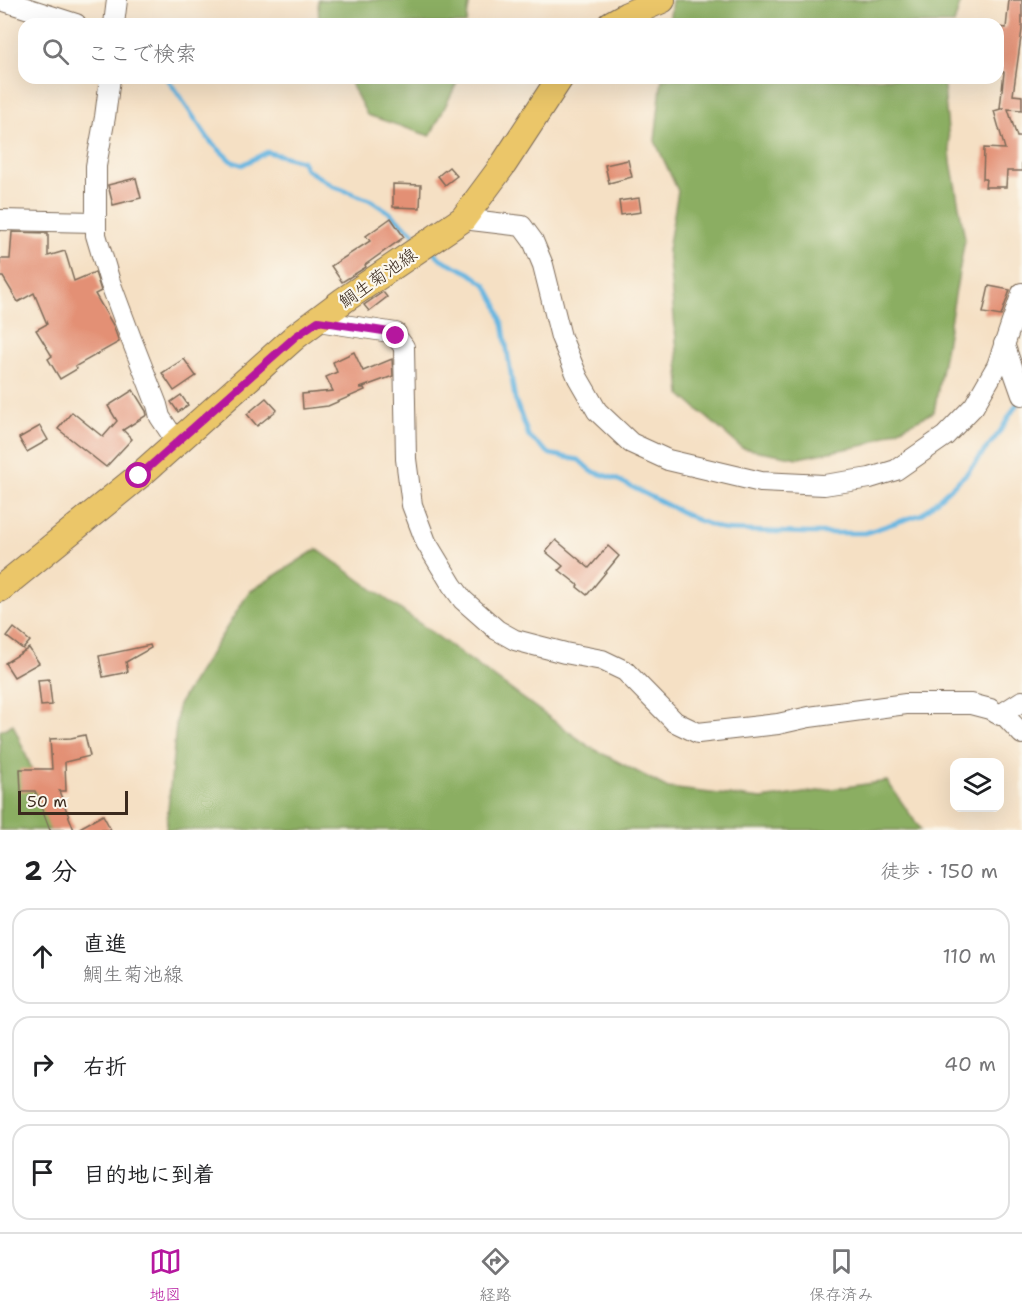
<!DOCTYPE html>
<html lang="ja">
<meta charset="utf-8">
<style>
:root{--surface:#fff;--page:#f6f6f6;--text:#202124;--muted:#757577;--line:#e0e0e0;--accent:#b5179e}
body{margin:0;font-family:"Shantell Sans","Klee One",sans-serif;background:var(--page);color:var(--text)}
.controls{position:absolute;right:18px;bottom:18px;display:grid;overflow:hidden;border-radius:12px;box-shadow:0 6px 24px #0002}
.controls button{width:54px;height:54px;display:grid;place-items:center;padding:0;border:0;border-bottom:2px solid var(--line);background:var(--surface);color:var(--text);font:30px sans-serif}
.scale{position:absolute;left:18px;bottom:15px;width:110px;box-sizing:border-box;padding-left:6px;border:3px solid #3b2a1e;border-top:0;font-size:16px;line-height:21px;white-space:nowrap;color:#3b2a1e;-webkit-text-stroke:4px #fbf7ec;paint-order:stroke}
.stop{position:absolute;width:18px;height:18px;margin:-14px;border:4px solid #b5179e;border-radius:50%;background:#fff}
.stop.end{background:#b5179e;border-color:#fff;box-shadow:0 2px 6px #0008}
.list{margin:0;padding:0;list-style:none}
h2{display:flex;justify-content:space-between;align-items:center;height:78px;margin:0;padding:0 24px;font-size:26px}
h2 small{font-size:20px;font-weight:400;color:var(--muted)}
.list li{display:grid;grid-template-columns:39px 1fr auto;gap:18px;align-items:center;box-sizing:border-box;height:96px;margin:0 12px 12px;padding:0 12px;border:2px solid var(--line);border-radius:18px}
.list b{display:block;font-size:22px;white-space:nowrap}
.list p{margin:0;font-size:20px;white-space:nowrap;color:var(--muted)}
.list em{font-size:20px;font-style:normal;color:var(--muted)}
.icon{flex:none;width:33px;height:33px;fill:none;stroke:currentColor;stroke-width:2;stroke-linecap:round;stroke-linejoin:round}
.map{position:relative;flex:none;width:1022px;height:830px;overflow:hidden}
.search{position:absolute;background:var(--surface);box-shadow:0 6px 24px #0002;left:18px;right:18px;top:18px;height:66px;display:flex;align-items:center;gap:15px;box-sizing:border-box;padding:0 21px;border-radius:18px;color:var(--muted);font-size:22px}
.sheet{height:402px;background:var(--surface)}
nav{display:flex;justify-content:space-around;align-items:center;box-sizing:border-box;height:84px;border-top:2px solid var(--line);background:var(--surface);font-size:16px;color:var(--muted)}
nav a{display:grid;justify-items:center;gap:3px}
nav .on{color:var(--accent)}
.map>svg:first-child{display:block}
</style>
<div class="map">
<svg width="1022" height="830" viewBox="0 0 1022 830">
<rect width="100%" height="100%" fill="#fbf7ec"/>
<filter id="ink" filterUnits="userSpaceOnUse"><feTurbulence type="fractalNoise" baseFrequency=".0167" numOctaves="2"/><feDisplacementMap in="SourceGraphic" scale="12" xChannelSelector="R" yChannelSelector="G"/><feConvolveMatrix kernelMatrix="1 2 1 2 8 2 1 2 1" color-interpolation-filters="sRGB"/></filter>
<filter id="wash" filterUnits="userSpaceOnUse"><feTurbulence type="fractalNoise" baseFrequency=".008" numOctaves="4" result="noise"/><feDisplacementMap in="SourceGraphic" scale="24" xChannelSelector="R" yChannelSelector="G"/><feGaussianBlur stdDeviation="1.35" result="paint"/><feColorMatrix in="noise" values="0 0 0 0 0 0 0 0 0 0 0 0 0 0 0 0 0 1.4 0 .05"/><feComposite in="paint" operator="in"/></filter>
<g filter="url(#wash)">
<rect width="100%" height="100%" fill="#f5e0c4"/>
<!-- forest -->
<g fill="#8bae62" stroke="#636c40" stroke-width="1.5">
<polygon points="318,0 470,0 466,24 320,24 319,21"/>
<polygon points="672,0 961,0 954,24 669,24"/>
<polygon points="348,78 458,78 457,83 430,136 367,115"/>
<polygon points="662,78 943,78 951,162 965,239 934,412 866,445 798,458 742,448 681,395 668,250 678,191 655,141"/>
<polygon points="317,549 590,747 668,788 762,799 887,781 921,830 166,830 178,705 249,592"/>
<polygon points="13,724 57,830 0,830 0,731"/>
</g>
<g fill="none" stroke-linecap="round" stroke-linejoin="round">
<!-- stream -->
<g stroke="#66b6e1" stroke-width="4.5">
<polyline points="167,78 210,141 231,161 242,165 267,152 302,161 306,169 333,186 370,200 389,212 419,238"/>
<polyline points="432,250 441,259 470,273 486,285 496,303 503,325 515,399 529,437 550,454 579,460 591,471 616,479 697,520 725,530 806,533 865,533 922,514 966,474 999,433 1020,399"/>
</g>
</g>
<g id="blocks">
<!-- building -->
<g fill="#e39074">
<polygon points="1009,0 1022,0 1022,30 1013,95 1022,96 1022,110 1008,109 1017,137 1022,137 1022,171 1007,171 1006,187 985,187 986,179 983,179 984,148 1005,149 994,111 1004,108 1000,108 1004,72 998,71 998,27 1006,28"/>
<polygon points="628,160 632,177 609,183 605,165"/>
<polygon points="449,167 457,176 445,185 438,176"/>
<polygon points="136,178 141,198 113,205 108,185"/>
<polygon points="393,184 421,185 420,208 393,207"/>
<polygon points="639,198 641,212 621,215 619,201"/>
<polygon points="391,218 404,237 365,265 366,267 342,282 331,266 370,241 366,236"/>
<polygon points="12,232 48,233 48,256 65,251 74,281 95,272 101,291 95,294 113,325 119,342 76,366 77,369 60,379 48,359 52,356 36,330 47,324 34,293 18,302 3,277 0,277 0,259 10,259"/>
<polygon points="989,286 1010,290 1001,316 983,313"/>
<polygon points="383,292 387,297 369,311 364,305"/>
<polygon points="354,352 363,371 392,359 393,376 360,388 364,388 365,390 328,406 303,409 302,394 333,391 326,377 337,372 333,362"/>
<polygon points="184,359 196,376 174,391 162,373"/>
<polygon points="133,390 146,411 147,415 123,430 132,439 106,467 58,429 72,412 103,437 117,421 108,406"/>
<polygon points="181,395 188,405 178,412 171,402"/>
<polygon points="266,398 277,410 257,426 247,414"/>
<polygon points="40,426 48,440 27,452 19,438"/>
<polygon points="556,540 589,568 608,546 619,556 587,595 577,587 578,585 559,570 563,566 546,552"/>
<polygon points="14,628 30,641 23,649 7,637"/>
<polygon points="150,645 151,648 126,662 128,672 103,677 99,656"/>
<polygon points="29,648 39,663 14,677 5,663"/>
<polygon points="49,679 52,705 41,706 38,680"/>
<polygon points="85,735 90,756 65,762 66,791 59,791 74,830 50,830 35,791 21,791 20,769 52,769 50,739 71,738"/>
<polygon points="103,815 111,830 76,830"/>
</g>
</g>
</g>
<g filter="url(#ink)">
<use href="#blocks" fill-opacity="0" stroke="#7c6a58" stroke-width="1.5"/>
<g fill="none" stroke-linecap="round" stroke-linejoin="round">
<defs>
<g id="minor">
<polyline points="1,0 76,24"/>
<polyline points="114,24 117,0"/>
<polyline points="110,78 105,117 96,166 96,235 110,282 132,341 157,405 160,417 176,441"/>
<polyline points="463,219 522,226 533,241 543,265 561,337 578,378 597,411 631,443 668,460 761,482 824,485 870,478 896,470 945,436 974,406 997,366 1022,293"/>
<polyline points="0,220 96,222"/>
<polyline points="318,321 396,333 396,336 404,347 406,459 412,505 426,542 452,585 463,600 497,630 515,640 565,653 602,660 625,671 675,722 698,733 778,724 809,717 906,704 971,704 990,709 996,713 1005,716 1022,734"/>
<polyline points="1004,344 1022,395"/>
<polyline points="1000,715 1022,701"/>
</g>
<g id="major">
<polyline points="611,24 627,15 662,0"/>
<polyline points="0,589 139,476 296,336 344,300 463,219 503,165 560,78"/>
</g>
</defs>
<!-- minor casing -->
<use href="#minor" stroke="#7c6a58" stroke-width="22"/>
<!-- major casing -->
<use href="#major" stroke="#7c6a58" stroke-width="28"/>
<!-- minor -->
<use href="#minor" stroke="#fff" stroke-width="20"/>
<!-- major -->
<use href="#major" stroke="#ebc669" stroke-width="26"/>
</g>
</g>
<g fill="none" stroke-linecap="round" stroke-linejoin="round" filter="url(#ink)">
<!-- route -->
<polyline stroke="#b5179e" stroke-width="8" points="139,476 296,336 318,321 396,333 396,336"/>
</g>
<g text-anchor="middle" stroke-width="4.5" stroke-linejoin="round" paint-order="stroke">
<!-- street labels -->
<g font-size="18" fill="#3b2a1e" stroke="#fbf7ec">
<text transform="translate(378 278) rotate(-35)" y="6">鯛生菊池線</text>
</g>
</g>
</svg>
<div class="controls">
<button><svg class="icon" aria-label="layers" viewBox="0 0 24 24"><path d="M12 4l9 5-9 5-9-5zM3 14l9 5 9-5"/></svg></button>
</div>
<div class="scale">50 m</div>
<div class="stop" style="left:139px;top:476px"></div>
<div class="stop end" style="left:396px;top:336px"></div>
<div class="search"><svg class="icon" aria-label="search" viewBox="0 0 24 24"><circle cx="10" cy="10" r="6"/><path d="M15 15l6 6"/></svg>ここで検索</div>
</div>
<section class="sheet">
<h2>2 分<small>徒歩 · 150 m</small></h2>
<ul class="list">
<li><svg class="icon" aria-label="ahead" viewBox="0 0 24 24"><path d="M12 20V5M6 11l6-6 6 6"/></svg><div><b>直進</b><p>鯛生菊池線</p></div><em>110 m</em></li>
<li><svg class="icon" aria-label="right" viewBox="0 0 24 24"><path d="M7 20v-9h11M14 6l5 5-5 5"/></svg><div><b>右折</b></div><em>40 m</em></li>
<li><svg class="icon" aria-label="arrive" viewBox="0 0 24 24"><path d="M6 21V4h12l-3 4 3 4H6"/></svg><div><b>目的地に到着</b></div></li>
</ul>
</section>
<nav>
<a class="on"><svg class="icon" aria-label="map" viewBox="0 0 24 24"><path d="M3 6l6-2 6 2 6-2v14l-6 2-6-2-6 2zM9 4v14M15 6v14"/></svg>地図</a>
<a><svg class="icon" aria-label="directions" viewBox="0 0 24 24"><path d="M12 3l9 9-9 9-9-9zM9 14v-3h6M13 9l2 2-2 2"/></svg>経路</a>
<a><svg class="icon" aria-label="saved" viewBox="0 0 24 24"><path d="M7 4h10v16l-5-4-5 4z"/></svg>保存済み</a>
</nav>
